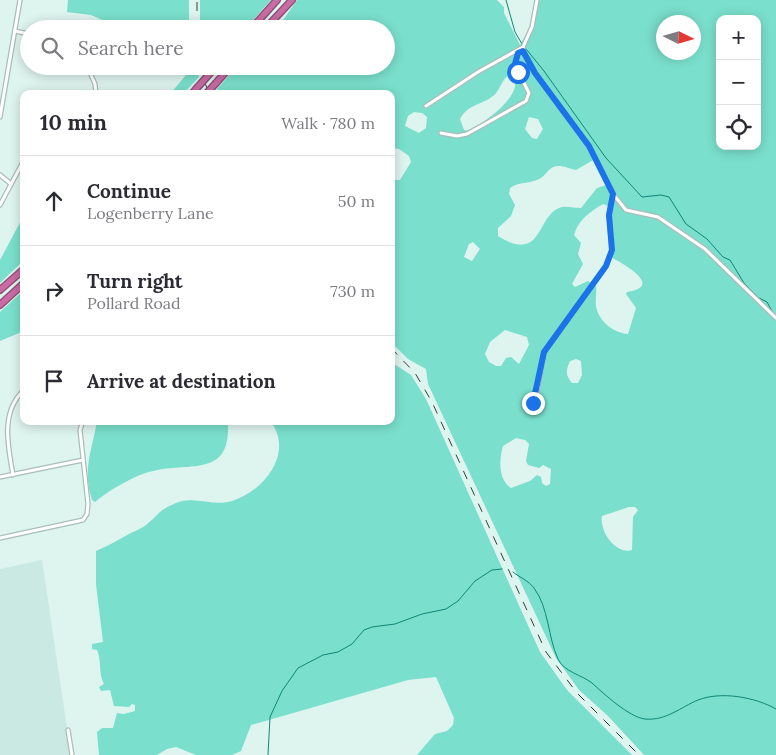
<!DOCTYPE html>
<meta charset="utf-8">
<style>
:root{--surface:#fff;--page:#f2f2f3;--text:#2b2b33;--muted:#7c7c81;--line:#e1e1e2}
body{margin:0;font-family:Lora,serif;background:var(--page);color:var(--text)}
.controls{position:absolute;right:15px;top:15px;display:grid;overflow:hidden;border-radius:10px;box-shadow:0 2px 12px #0003}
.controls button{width:45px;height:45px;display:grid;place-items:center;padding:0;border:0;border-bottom:1px solid var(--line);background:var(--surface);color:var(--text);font:25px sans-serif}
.compass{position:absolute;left:656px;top:15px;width:45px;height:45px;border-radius:50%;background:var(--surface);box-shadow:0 2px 12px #0003;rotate:95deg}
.stop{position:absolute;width:15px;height:15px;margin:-11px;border:4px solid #1a73e8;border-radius:50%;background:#fff}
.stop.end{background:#1a73e8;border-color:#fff;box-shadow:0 1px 5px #0008}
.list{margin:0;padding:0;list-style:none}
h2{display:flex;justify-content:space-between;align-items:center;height:65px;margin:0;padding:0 20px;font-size:21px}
h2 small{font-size:16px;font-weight:400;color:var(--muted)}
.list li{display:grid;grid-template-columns:32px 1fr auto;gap:15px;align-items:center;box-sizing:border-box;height:90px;padding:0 20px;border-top:1px solid var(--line)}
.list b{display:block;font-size:19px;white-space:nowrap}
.list p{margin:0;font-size:16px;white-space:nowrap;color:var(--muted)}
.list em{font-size:16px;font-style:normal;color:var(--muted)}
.icon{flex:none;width:28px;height:28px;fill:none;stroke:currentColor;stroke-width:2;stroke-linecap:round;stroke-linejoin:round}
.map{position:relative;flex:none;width:776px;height:755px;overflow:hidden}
.search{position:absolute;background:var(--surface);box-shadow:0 2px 12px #0003;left:20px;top:20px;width:375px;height:55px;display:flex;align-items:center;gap:12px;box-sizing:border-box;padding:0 18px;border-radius:28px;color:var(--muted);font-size:19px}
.panel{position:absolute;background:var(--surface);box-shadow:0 2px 12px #0003;left:20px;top:90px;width:375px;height:335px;border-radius:10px}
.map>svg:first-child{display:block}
</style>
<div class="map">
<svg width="776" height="755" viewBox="0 0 776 755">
<rect width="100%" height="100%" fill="#def4ef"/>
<!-- built -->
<polygon fill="#cae9e2" points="42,560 71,755 0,755 0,569"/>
<!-- green -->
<g fill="#7adfcc" fill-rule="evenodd">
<polygon points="68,0 189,0 189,29 123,29 91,15 67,12"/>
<polygon points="200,0 271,0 245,29 200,29"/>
<path d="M297 0H497L504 7V13L520 45 531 26 535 0H776V755H644L608 716 579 690 556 658 428 384 426 369 408 359 391 342V180H400L411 162 409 156 399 149 391 148V94H219L217 89 237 66H386V29H277ZM720 19H757V146H720ZM664 22H694V52H664ZM511 74 515 76C521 99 485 121 469 131L464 130 460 119C468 104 482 105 493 96 501 90 501 78 511 74ZM414 112 422 113 427 117 426 128 419 133 405 126 408 116ZM529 117 538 119 543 129 537 139 532 138 525 129ZM595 159 606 185 597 188 581 208C575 208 567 206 562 207 536 213 544 265 498 236V228L511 216 515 205 509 194 510 188C520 181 532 184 541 178 547 174 550 165 560 166 565 166 570 169 576 170ZM603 204 608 206 609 256C620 262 666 286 627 292L626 294 636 308 628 334C613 333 598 320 596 306 595 299 597 292 596 286L588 281 575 287 572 284 583 264 578 254 581 243 574 235C578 220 591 211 603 204ZM473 242 480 249 472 261 464 257 469 244ZM505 330 527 337 529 345 519 364 511 357 506 358 501 366H496L489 362 485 354 490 342ZM576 359 581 361 582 375 578 383H572C565 375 566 370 570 361ZM516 438 525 440 529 444 526 461 528 465 539 468 543 465 551 469 550 484 546 486 542 483 541 477 537 475 530 481 511 488C498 480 499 459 503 446ZM629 507H635L638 510 633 517 632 550C616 555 599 531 602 516Z"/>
<polygon points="183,66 196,66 199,77 183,94 170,94 186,75"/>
<polygon points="24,215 24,260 0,283 0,260"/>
<polygon points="24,290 24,331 0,341 0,312"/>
<path d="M391 362 411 375 426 399 540 652 567 690 632 755H417L435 734 447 731 453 725 454 718 436 677 408 680 251 725 241 751 232 755H196L176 747 167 749 157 755H99L97 732 102 728H113L117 713 124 714 135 711V705L132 704 129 707 114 706 110 690 101 691 99 687 104 684C98 673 102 661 97 650L92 649V644L103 642 96 584V551C108 546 118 540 129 534 134 531 141 529 146 525 160 514 157 511 176 503 194 495 214 507 232 501 264 491 294 453 271 422L228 425C230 476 191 463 157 470 136 474 111 489 95 502L92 500C82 469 92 451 97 421H391Z"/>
</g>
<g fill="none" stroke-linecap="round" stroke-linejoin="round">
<!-- stream -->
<g stroke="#108778" stroke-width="1">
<polyline points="506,0 515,32 522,44 544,71 606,158 642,197 661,195 669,197 686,224 707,239 723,257 730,260 744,283 759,298 767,302 773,313"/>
<path d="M513 572C519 577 529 581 534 588 549 608 548 638 558 659 564 672 582 675 592 683 604 694 629 717 645 719 666 721 681 707 698 700 721 691 755 697 776 709"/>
<polyline points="268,755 270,717 282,691 298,668 323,655 338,652 352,644 364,630 372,627 395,624 422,614 446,609 458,601 475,581 492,570 502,569"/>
</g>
<defs>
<g id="street">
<polyline points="15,31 29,34"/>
<polyline points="523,47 525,56 535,73 589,146 613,194 609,215 612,250 606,266 544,352 534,410"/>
<polyline points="87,66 95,84 96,94"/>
<polyline points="426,106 478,72 523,47 532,27 537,0"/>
<polyline points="0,117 20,0"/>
<polyline points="441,133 457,136 467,134 526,101 529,93 516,67 517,54 523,51"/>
<polyline points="0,175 11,184"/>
<polyline points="613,194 626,210 658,217 705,249 776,318"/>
<polyline points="0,205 24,160"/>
<path d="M13 475C8 446 0 412 24 390"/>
<polyline points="0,477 83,460"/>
<polyline points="0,538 83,520 87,514 88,504 80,430 82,424"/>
<polyline points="68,730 72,755"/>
</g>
<g id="highway">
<polyline points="251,29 277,0"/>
<polyline points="265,29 292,0"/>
<polyline points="216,83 231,66"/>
<polyline points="192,94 196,89"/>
<polyline points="0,290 24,269"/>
<polyline points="0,305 24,283"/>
</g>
</defs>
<!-- street casing -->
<use href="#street" stroke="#a9beb9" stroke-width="5.5"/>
<!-- highway casing -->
<use href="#highway" stroke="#894e72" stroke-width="8"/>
<!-- street -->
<use href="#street" stroke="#fff" stroke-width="3"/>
<!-- highway -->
<use href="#highway" stroke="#ca6ba4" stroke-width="5.5"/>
<!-- rail -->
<g stroke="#343f3c" stroke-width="1" stroke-dasharray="9 9" stroke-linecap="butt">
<polyline points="197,29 197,0"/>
<polyline points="199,66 209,94"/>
<polyline points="391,348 415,373 432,402 546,652 577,693 639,755"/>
</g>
<defs>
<g id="highway-bridge">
<polyline points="196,89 214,69"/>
<polyline points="206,94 216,83"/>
</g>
</defs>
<!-- highway-bridge casing -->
<use href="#highway-bridge" stroke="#894e72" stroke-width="8" stroke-linecap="butt"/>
<!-- highway-bridge -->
<use href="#highway-bridge" stroke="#ca6ba4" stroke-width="5.5"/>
</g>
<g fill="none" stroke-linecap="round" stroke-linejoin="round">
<!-- route -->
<polyline stroke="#1a73e8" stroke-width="6" points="518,72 515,64 518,53 523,51 535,73 589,146 613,194 609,215 612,250 606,266 544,352 533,403"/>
</g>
</svg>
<div class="controls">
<button>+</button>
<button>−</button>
<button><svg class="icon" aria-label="locate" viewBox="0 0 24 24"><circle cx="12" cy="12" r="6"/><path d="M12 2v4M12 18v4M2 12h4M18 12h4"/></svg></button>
</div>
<svg class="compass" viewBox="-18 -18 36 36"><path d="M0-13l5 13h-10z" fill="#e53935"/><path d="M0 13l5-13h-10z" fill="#7c7c81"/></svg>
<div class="stop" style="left:518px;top:72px"></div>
<div class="stop end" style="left:533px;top:403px"></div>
<div class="search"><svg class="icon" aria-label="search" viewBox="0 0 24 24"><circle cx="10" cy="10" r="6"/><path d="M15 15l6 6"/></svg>Search here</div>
<section class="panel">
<h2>10 min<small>Walk · 780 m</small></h2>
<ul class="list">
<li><svg class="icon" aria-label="ahead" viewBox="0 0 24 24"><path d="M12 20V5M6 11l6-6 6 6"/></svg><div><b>Continue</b><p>Logenberry Lane</p></div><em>50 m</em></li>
<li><svg class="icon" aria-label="right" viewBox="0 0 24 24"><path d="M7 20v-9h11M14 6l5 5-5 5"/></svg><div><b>Turn right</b><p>Pollard Road</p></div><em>730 m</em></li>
<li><svg class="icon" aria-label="arrive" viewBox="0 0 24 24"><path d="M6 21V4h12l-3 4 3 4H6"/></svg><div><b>Arrive at destination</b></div></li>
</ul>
</section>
</div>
